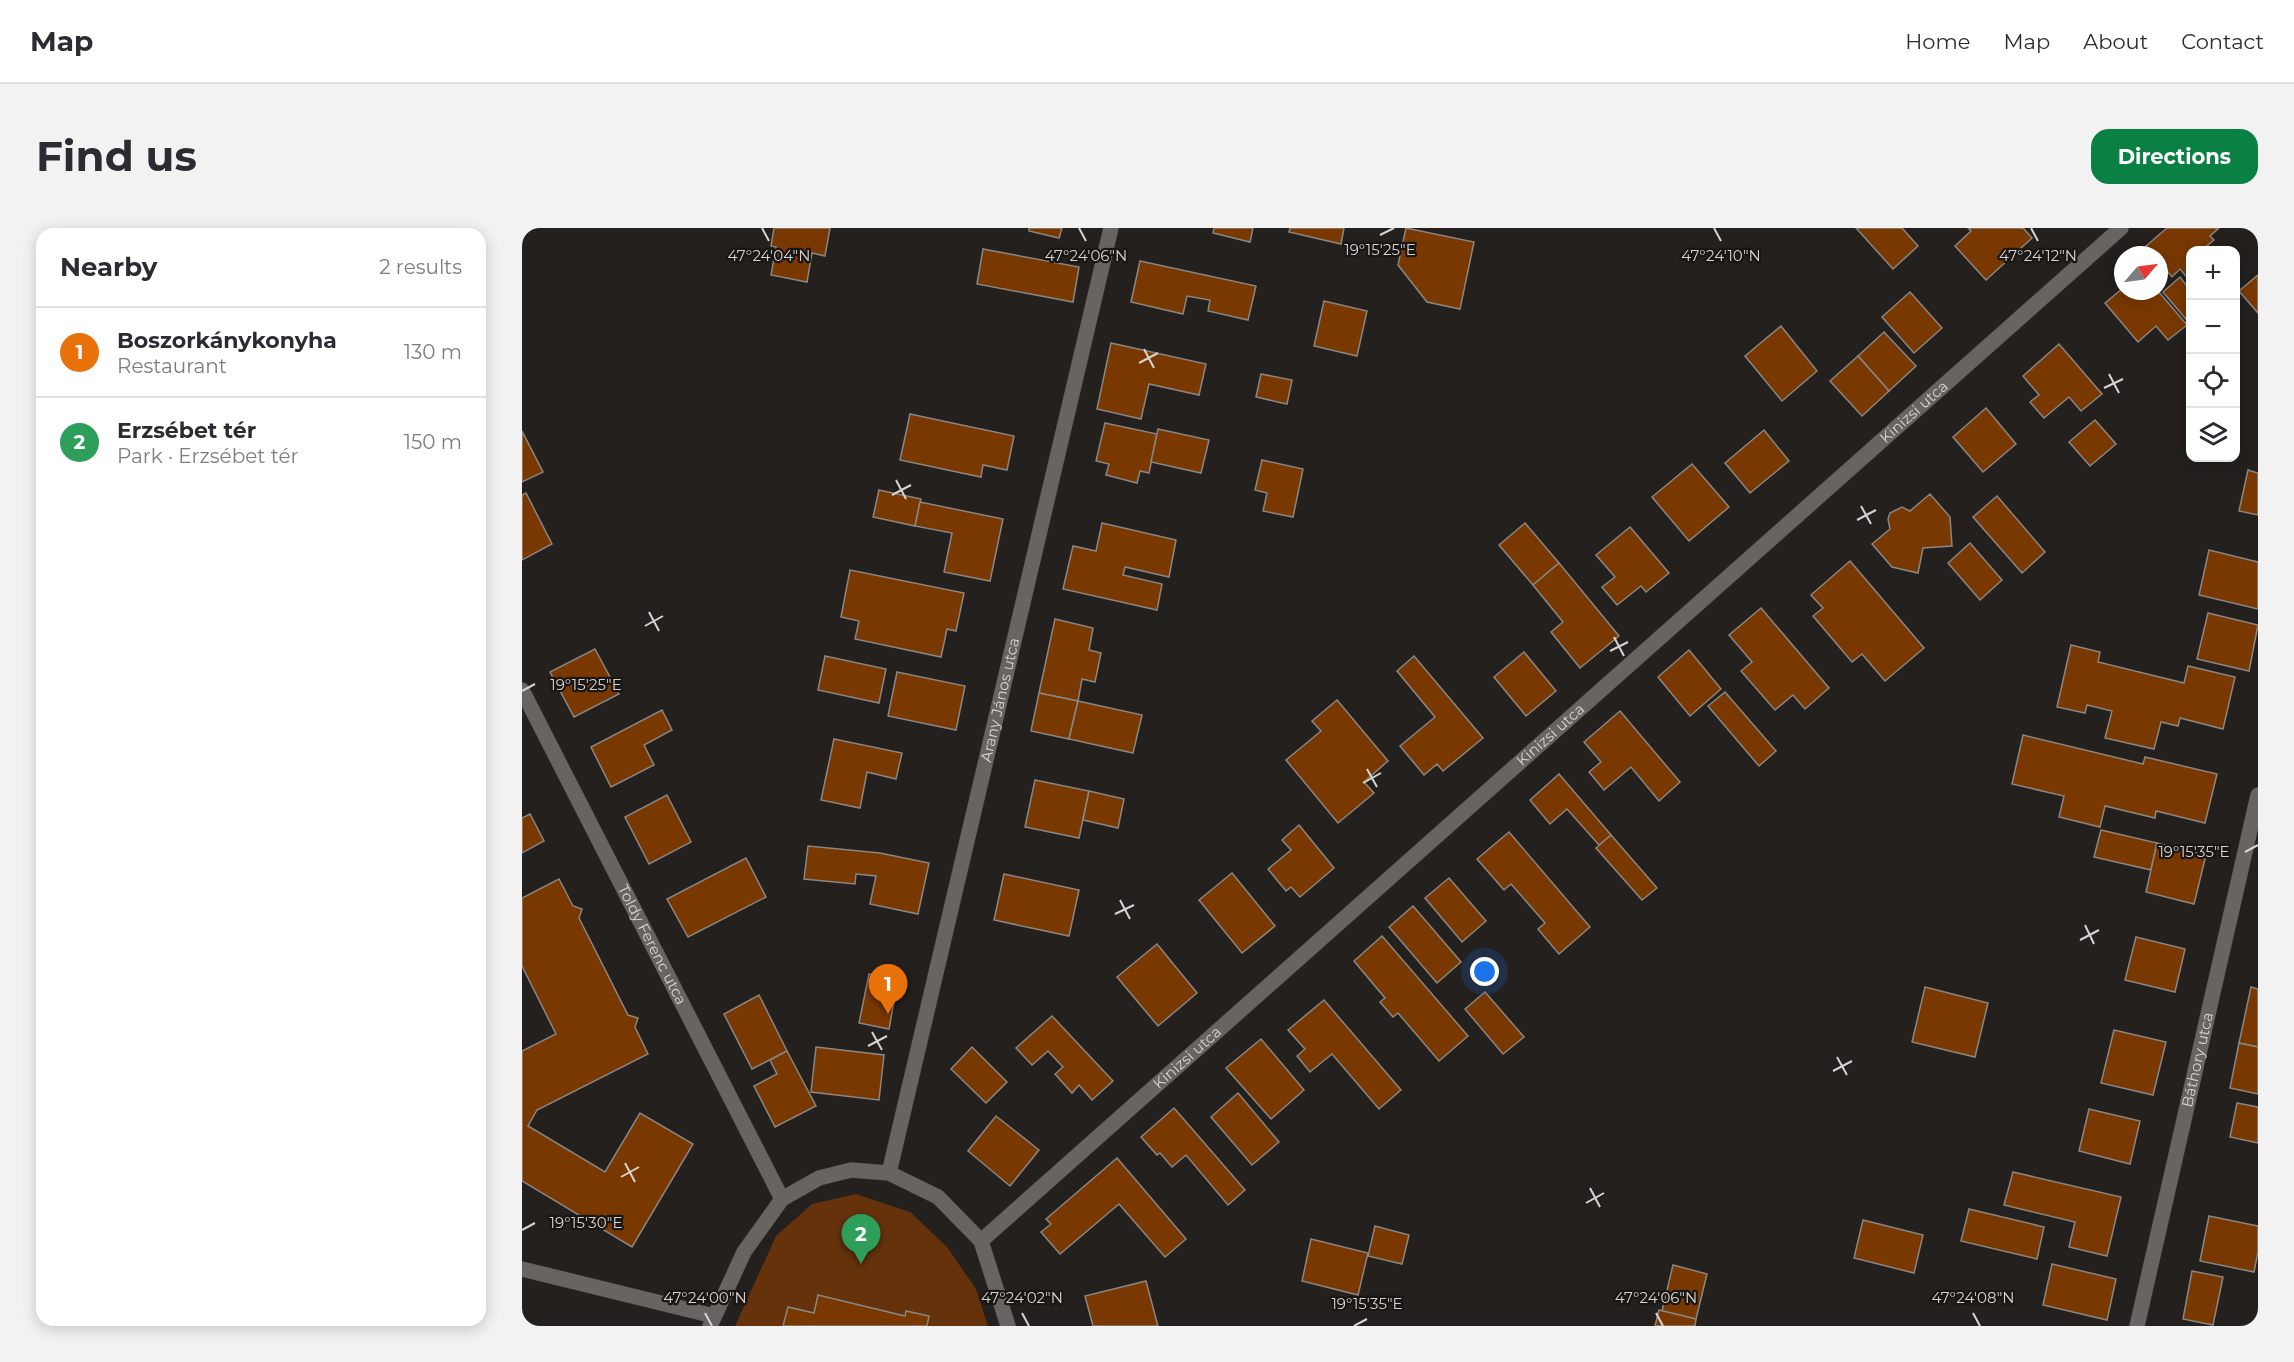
<!DOCTYPE html>
<meta charset="utf-8">
<style>
:root{--surface:#fff;--page:#f2f2f3;--text:#2b2b33;--muted:#7c7c81;--line:#e1e1e2;--accent:#0b8043}
body{margin:0;font-family:Montserrat,sans-serif;background:var(--page);color:var(--text)}
.controls{position:absolute;right:18px;top:18px;display:grid;overflow:hidden;border-radius:12px;box-shadow:0 3px 15px #0003}
.controls button{width:54px;height:54px;display:grid;place-items:center;padding:0;border:0;border-bottom:2px solid var(--line);background:var(--surface);color:var(--text);font:30px sans-serif}
.compass{position:absolute;left:1592px;top:18px;width:54px;height:54px;border-radius:50%;background:var(--surface);box-shadow:0 3px 15px #0003;rotate:62deg}
.you{position:absolute;left:963px;top:744px;width:21px;height:21px;margin:-15px;border:4px solid #fff;border-radius:50%;background:#1a73e8;box-shadow:0 0 0 9px #1a73e833}
.badge{display:grid;place-items:center;width:39px;height:39px;border-radius:50%;background:var(--accent);color:#fff;font-size:20px;font-weight:700}
.pin{position:absolute;translate:-50% -50px;filter:drop-shadow(0 2px 3px #0008)}
.pin::after{content:'';position:absolute;top:32px;width:21px;height:18px;background:inherit;clip-path:polygon(0 0,100% 0,50% 100%)}
.list{margin:0;padding:0;list-style:none}
h2{display:flex;justify-content:space-between;align-items:center;height:78px;margin:0;padding:0 24px;font-size:26px}
h2 small{font-size:20px;font-weight:400;color:var(--muted)}
.list li{display:grid;grid-template-columns:39px 1fr auto;gap:18px;align-items:center;box-sizing:border-box;height:90px;padding:0 24px;border-top:2px solid var(--line)}
.list b{display:block;font-size:22px;white-space:nowrap}
.list p{margin:0;font-size:20px;white-space:nowrap;color:var(--muted)}
.list em{font-size:20px;font-style:normal;color:var(--muted)}
.icon{flex:none;width:33px;height:33px;fill:none;stroke:currentColor;stroke-width:2;stroke-linecap:round;stroke-linejoin:round}
.map{position:relative;flex:none;width:1736px;height:1098px;overflow:hidden;border-radius:18px}
header{display:flex;align-items:center;gap:36px;box-sizing:border-box;height:84px;padding:0 30px;background:var(--surface);border-bottom:2px solid var(--line)}
header strong{font-size:28px}
nav{display:flex;gap:33px;margin-inline-start:auto;font-size:21px}
.intro{display:flex;align-items:center;justify-content:space-between;box-sizing:border-box;height:144px;padding:0 36px}
h1{margin:0;font-size:42px}
.button{padding:15px 27px;border-radius:18px;background:var(--accent);color:#fff;font-size:21px;font-weight:700}
main{display:flex;gap:36px;padding:0 36px}
aside{flex:1;background:var(--surface);border-radius:18px;box-shadow:0 3px 15px #0003}
.map>svg:first-child{display:block}
</style>
<header>
<strong>Map</strong>
<nav><a>Home</a><a>Map</a><a>About</a><a>Contact</a></nav>
</header>
<div class="intro"><h1>Find us</h1><a class="button">Directions</a></div>
<main>
<aside>
<h2>Nearby<small>2 results</small></h2>
<ul class="list">
<li><span class="badge" style="background:#e8710a">1</span><div><b>Boszorkánykonyha</b><p>Restaurant</p></div><em>130 m</em></li>
<li><span class="badge" style="background:#2e9e5b">2</span><div><b>Erzsébet tér</b><p>Park · Erzsébet tér</p></div><em>150 m</em></li>
</ul>
</aside>
<div class="map">
<svg width="1736" height="1098" viewBox="0 0 1736 1098">
<rect width="100%" height="100%" fill="#23201e"/>
<!-- green -->
<polygon fill="#65320c" points="334,966 388,984 425,1019 454,1061 466,1098 213,1098 254,1008 290,976"/>
<!-- building -->
<g fill="#793800" stroke="#8a8683" stroke-width="1.5">
<polygon points="252,0 308,0 303,28 290,25 285,54 249,47 254,19 249,18"/>
<polygon points="507,0 540,0 537,10 507,3"/>
<polygon points="692,0 731,0 728,14 691,5"/>
<polygon points="768,0 822,0 819,16 767,4"/>
<polygon points="884,0 952,14 938,81 905,74 876,37"/>
<polygon points="1334,0 1380,0 1396,18 1371,41"/>
<polygon points="1446,0 1501,0 1510,10 1464,52 1433,18 1449,3"/>
<polygon points="1645,0 1697,0 1688,8 1692,12 1680,22 1668,22 1668,53 1658,41 1650,49 1637,33 1637,27 1632,27 1624,18"/>
<polygon points="461,21 557,39 551,74 455,56"/>
<polygon points="618,33 734,58 726,92 686,83 688,72 665,68 661,86 609,74"/>
<polygon points="1736,47 1736,85 1717,63"/>
<polygon points="1658,49 1668,62 1668,96 1641,64"/>
<polygon points="1601,60 1601,63 1636,63 1665,97 1646,112 1634,98 1616,114 1583,75"/>
<polygon points="1388,64 1420,100 1392,125 1360,89"/>
<polygon points="802,73 845,83 835,128 792,118"/>
<polygon points="1259,98 1295,143 1260,173 1223,128"/>
<polygon points="1362,104 1394,138 1367,163 1336,128"/>
<polygon points="589,115 684,136 677,167 627,156 619,191 575,181"/>
<polygon points="1537,116 1580,166 1559,183 1547,169 1522,190 1508,174 1517,167 1501,148"/>
<polygon points="1336,128 1367,163 1340,188 1308,153"/>
<polygon points="739,146 770,152 765,176 734,169"/>
<polygon points="1464,180 1494,216 1461,244 1431,209"/>
<polygon points="388,186 492,208 485,242 461,237 459,249 378,232"/>
<polygon points="1573,192 1594,216 1568,238 1547,214"/>
<polygon points="583,195 635,206 627,245 618,243 615,255 584,247 587,236 574,233"/>
<polygon points="636,201 687,212 679,245 629,234"/>
<polygon points="1242,202 1267,233 1228,265 1203,235"/>
<polygon points="0,203 21,244 0,254"/>
<polygon points="740,232 781,241 771,289 741,283 745,265 733,262"/>
<polygon points="1170,236 1207,279 1167,313 1130,269"/>
<polygon points="1726,242 1736,245 1736,287 1717,283"/>
<polygon points="357,262 399,271 393,298 351,289"/>
<polygon points="4,265 30,316 0,332 0,267"/>
<polygon points="1408,266 1428,289 1430,318 1401,320 1396,345 1370,339 1350,316 1368,301 1366,291 1368,285 1380,279 1388,283"/>
<polygon points="1475,268 1523,324 1500,345 1451,289"/>
<polygon points="398,274 481,291 468,353 422,344 430,305 393,298"/>
<polygon points="580,295 654,312 647,349 603,339 601,347 640,356 635,382 541,361 551,318 574,323"/>
<polygon points="1003,295 1037,335 1011,357 977,317"/>
<polygon points="1108,299 1147,345 1124,364 1119,358 1095,377 1080,359 1093,349 1074,327"/>
<polygon points="1448,315 1480,352 1458,372 1426,335"/>
<polygon points="1687,322 1736,334 1736,381 1677,367"/>
<polygon points="1328,333 1402,420 1363,453 1340,426 1330,434 1291,388 1301,380 1289,367"/>
<polygon points="1037,335 1097,408 1058,440 1029,404 1041,394 1011,357"/>
<polygon points="328,342 442,365 434,403 425,401 419,429 333,411 337,393 319,389"/>
<polygon points="1239,380 1307,460 1283,481 1271,467 1253,482 1219,443 1230,434 1207,407"/>
<polygon points="1686,385 1736,397 1727,443 1675,431"/>
<polygon points="533,391 571,400 567,422 579,425 573,454 560,451 556,473 517,465"/>
<polygon points="1549,417 1578,424 1576,434 1662,455 1666,438 1713,449 1701,501 1658,490 1656,498 1639,494 1632,521 1583,510 1590,483 1565,477 1563,485 1535,479"/>
<polygon points="73,421 97,466 52,489 28,444"/>
<polygon points="1167,422 1199,461 1168,488 1136,449"/>
<polygon points="1002,424 1034,463 1004,488 972,449"/>
<polygon points="303,428 364,441 357,475 296,462"/>
<polygon points="892,428 961,510 921,543 915,536 902,547 878,518 913,489 875,443"/>
<polygon points="375,444 443,458 434,502 366,488"/>
<polygon points="1203,464 1254,523 1237,538 1186,478"/>
<polygon points="517,465 556,473 547,511 509,503"/>
<polygon points="815,472 866,533 842,554 852,565 816,595 764,532 799,503 790,493"/>
<polygon points="556,473 620,487 611,525 547,511"/>
<polygon points="140,482 150,502 122,517 132,537 89,559 69,519"/>
<polygon points="1098,483 1158,554 1137,573 1109,539 1082,562 1067,544 1079,534 1062,514"/>
<polygon points="1501,507 1621,536 1623,529 1695,546 1683,595 1634,583 1633,590 1583,578 1578,599 1537,589 1542,568 1490,556"/>
<polygon points="312,511 380,525 374,551 345,544 338,580 299,572"/>
<polygon points="1037,546 1089,607 1077,617 1045,581 1028,596 1008,572"/>
<polygon points="513,552 567,563 557,610 503,599"/>
<polygon points="567,563 602,571 596,600 561,592"/>
<polygon points="145,567 169,614 127,636 103,589"/>
<polygon points="8,586 22,613 0,625 0,590"/>
<polygon points="777,597 812,640 778,669 769,659 764,663 746,641 769,622 760,612"/>
<polygon points="1579,602 1635,615 1629,642 1572,629"/>
<polygon points="987,604 1068,699 1037,726 1016,701 1023,695 989,656 982,662 955,631"/>
<polygon points="1089,607 1135,660 1120,672 1074,620"/>
<polygon points="1635,615 1684,627 1672,676 1624,664"/>
<polygon points="286,618 358,625 407,635 396,686 348,676 354,648 334,646 333,656 282,651"/>
<polygon points="224,630 244,669 166,709 145,671"/>
<polygon points="710,645 753,698 720,725 677,672"/>
<polygon points="482,646 557,662 547,708 472,692"/>
<polygon points="927,650 964,693 940,714 903,670"/>
<polygon points="37,651 51,678 60,681 57,690 106,787 116,790 113,799 126,826 15,882 6,898 83,944 118,885 171,916 110,1019 0,953 0,823 34,806 0,738 0,670"/>
<polygon points="891,678 939,734 915,755 867,699"/>
<polygon points="860,708 946,808 917,833 876,785 871,789 858,774 863,770 832,733"/>
<polygon points="1614,709 1663,721 1653,764 1603,752"/>
<polygon points="635,716 675,765 636,798 595,749"/>
<polygon points="347,746 376,752 367,801 337,795"/>
<polygon points="1403,759 1466,775 1453,829 1390,814"/>
<polygon points="1729,759 1736,761 1736,819 1717,815"/>
<polygon points="963,764 1002,809 981,826 943,781"/>
<polygon points="237,767 265,823 230,841 202,786"/>
<polygon points="802,772 879,862 857,881 810,826 788,844 775,828 783,821 766,802"/>
<polygon points="530,788 591,853 570,872 557,857 550,865 533,846 541,839 526,823 510,837 494,820"/>
<polygon points="1592,802 1644,814 1631,867 1579,855"/>
<polygon points="739,811 782,862 749,891 704,840"/>
<polygon points="1717,815 1736,819 1736,866 1708,860"/>
<polygon points="294,819 362,827 357,872 289,864"/>
<polygon points="450,819 485,854 464,875 429,841"/>
<polygon points="265,823 294,878 253,899 232,858 255,846 248,832"/>
<polygon points="716,865 757,914 730,937 689,889"/>
<polygon points="1715,875 1736,879 1736,915 1708,909"/>
<polygon points="652,880 723,962 706,977 664,927 650,939 638,925 635,927 619,909"/>
<polygon points="1567,881 1618,893 1608,936 1557,923"/>
<polygon points="474,888 517,922 488,958 446,923"/>
<polygon points="595,930 664,1011 643,1029 597,976 538,1026 519,1004 529,996 524,991"/>
<polygon points="1491,944 1599,969 1585,1028 1547,1019 1553,994 1482,977"/>
<polygon points="1447,981 1522,999 1515,1031 1439,1013"/>
<polygon points="1687,988 1736,998 1736,1024 1732,1044 1678,1033"/>
<polygon points="1341,992 1401,1007 1392,1045 1332,1030"/>
<polygon points="853,998 887,1007 880,1036 846,1028"/>
<polygon points="789,1011 846,1025 836,1067 780,1053"/>
<polygon points="1530,1036 1594,1051 1585,1092 1521,1077"/>
<polygon points="1151,1037 1185,1046 1174,1091 1140,1083"/>
<polygon points="1670,1043 1701,1049 1691,1097 1661,1091"/>
<polygon points="624,1053 636,1098 571,1098 563,1068"/>
<polygon points="296,1067 383,1088 384,1083 407,1088 405,1098 261,1098 266,1079 292,1085"/>
<polygon points="1137,1082 1174,1091 1173,1098 1133,1098"/>
</g>
<g fill="none" stroke-linecap="round" stroke-linejoin="round">
<defs>
<g id="minor">
<path id="s1" d="M0 462 260 971"/>
<path id="s2" d="M367 945 589 0"/>
<path id="s3" d="M459 1013 1599 0"/>
<polyline points="0,1041 192,1088"/>
<polyline points="188,1098 222,1024 260,971 297,950 329,942 367,945 416,969 459,1013 486,1098"/>
<path id="s4" d="M1615 1098 1736 567"/>
</g>
</defs>
<!-- minor casing -->
<use href="#minor" stroke="#3c3a38" stroke-width="16"/>
<!-- minor -->
<use href="#minor" stroke="#686461" stroke-width="15"/>
</g>
<!-- ticks -->
<path fill="none" stroke="#d6d4d2" stroke-width="2" d="M240 0 247 13M557 0 564 13M1192 0 1199 13M1509 0 1516 13M858 7 872 0M622 121 632 140M617 135 636 125M1587 146 1597 165M1582 160 1601 151M374 252 384 271M370 267 389 257M1339 278 1349 296M1335 292 1354 282M127 384 137 403M123 398 141 388M1092 409 1102 428M1088 423 1106 414M0 463 13 456M845 541 855 559M841 555 859 545M1723 624 1736 617M598 672 608 691M593 686 612 677M1563 697 1572 716M1558 712 1577 702M350 804 360 822M346 818 365 808M1315 829 1325 847M1311 843 1330 833M103 935 113 954M99 949 117 939M1068 960 1078 979M1064 975 1082 965M0 1002 13 995M183 1085 190 1098M500 1085 507 1098M1134 1085 1141 1098M1451 1085 1458 1098M832 1098 845 1091"/>
<g text-anchor="middle" stroke-width="4.5" stroke-linejoin="round" paint-order="stroke">
<!-- street labels -->
<g font-size="15" fill="#d6d4d2" stroke="#1a1614">
<text dy="5" stroke="none"><textPath href="#s3" startOffset="1248">Kinizsi utca</textPath></text>
<text dy="5" stroke="none"><textPath href="#s2" startOffset="486">Arany János utca</textPath></text>
<text dy="5" stroke="none"><textPath href="#s3" startOffset="762">Kinizsi utca</textPath></text>
<text dy="5" stroke="none"><textPath href="#s1" startOffset="286">Toldy Ferenc utca</textPath></text>
<text dy="5" stroke="none"><textPath href="#s3" startOffset="276">Kinizsi utca</textPath></text>
<text dy="5" stroke="none"><textPath href="#s4" startOffset="273">Báthory utca</textPath></text>
</g>
</g>
<g font-size="15" text-anchor="middle" fill="#d6d4d2" stroke="#1a1614" stroke-width="4.5" stroke-linejoin="round" paint-order="stroke">
<text x="858" y="27">19°15'25"E</text>
<text x="247" y="33">47°24'04"N</text>
<text x="564" y="33">47°24'06"N</text>
<text x="1199" y="33">47°24'10"N</text>
<text x="1516" y="33">47°24'12"N</text>
<text x="64" y="462">19°15'25"E</text>
<text x="1672" y="629">19°15'35"E</text>
<text x="64" y="1000">19°15'30"E</text>
<text x="183" y="1075">47°24'00"N</text>
<text x="500" y="1075">47°24'02"N</text>
<text x="1134" y="1075">47°24'06"N</text>
<text x="1451" y="1075">47°24'08"N</text>
<text x="845" y="1081">19°15'35"E</text>
</g>
</svg>
<div class="controls">
<button>+</button>
<button>−</button>
<button><svg class="icon" aria-label="locate" viewBox="0 0 24 24"><circle cx="12" cy="12" r="6"/><path d="M12 2v4M12 18v4M2 12h4M18 12h4"/></svg></button>
<button><svg class="icon" aria-label="layers" viewBox="0 0 24 24"><path d="M12 4l9 5-9 5-9-5zM3 14l9 5 9-5"/></svg></button>
</div>
<svg class="compass" viewBox="-18 -18 36 36"><path d="M0-13l5 13h-10z" fill="#e53935"/><path d="M0 13l5-13h-10z" fill="#7c7c81"/></svg>
<div class="you"></div>
<div class="pin badge" style="left:366px;top:786px;background:#e8710a">1</div>
<div class="pin badge" style="left:339px;top:1036px;background:#2e9e5b">2</div>
</div>
</main>
